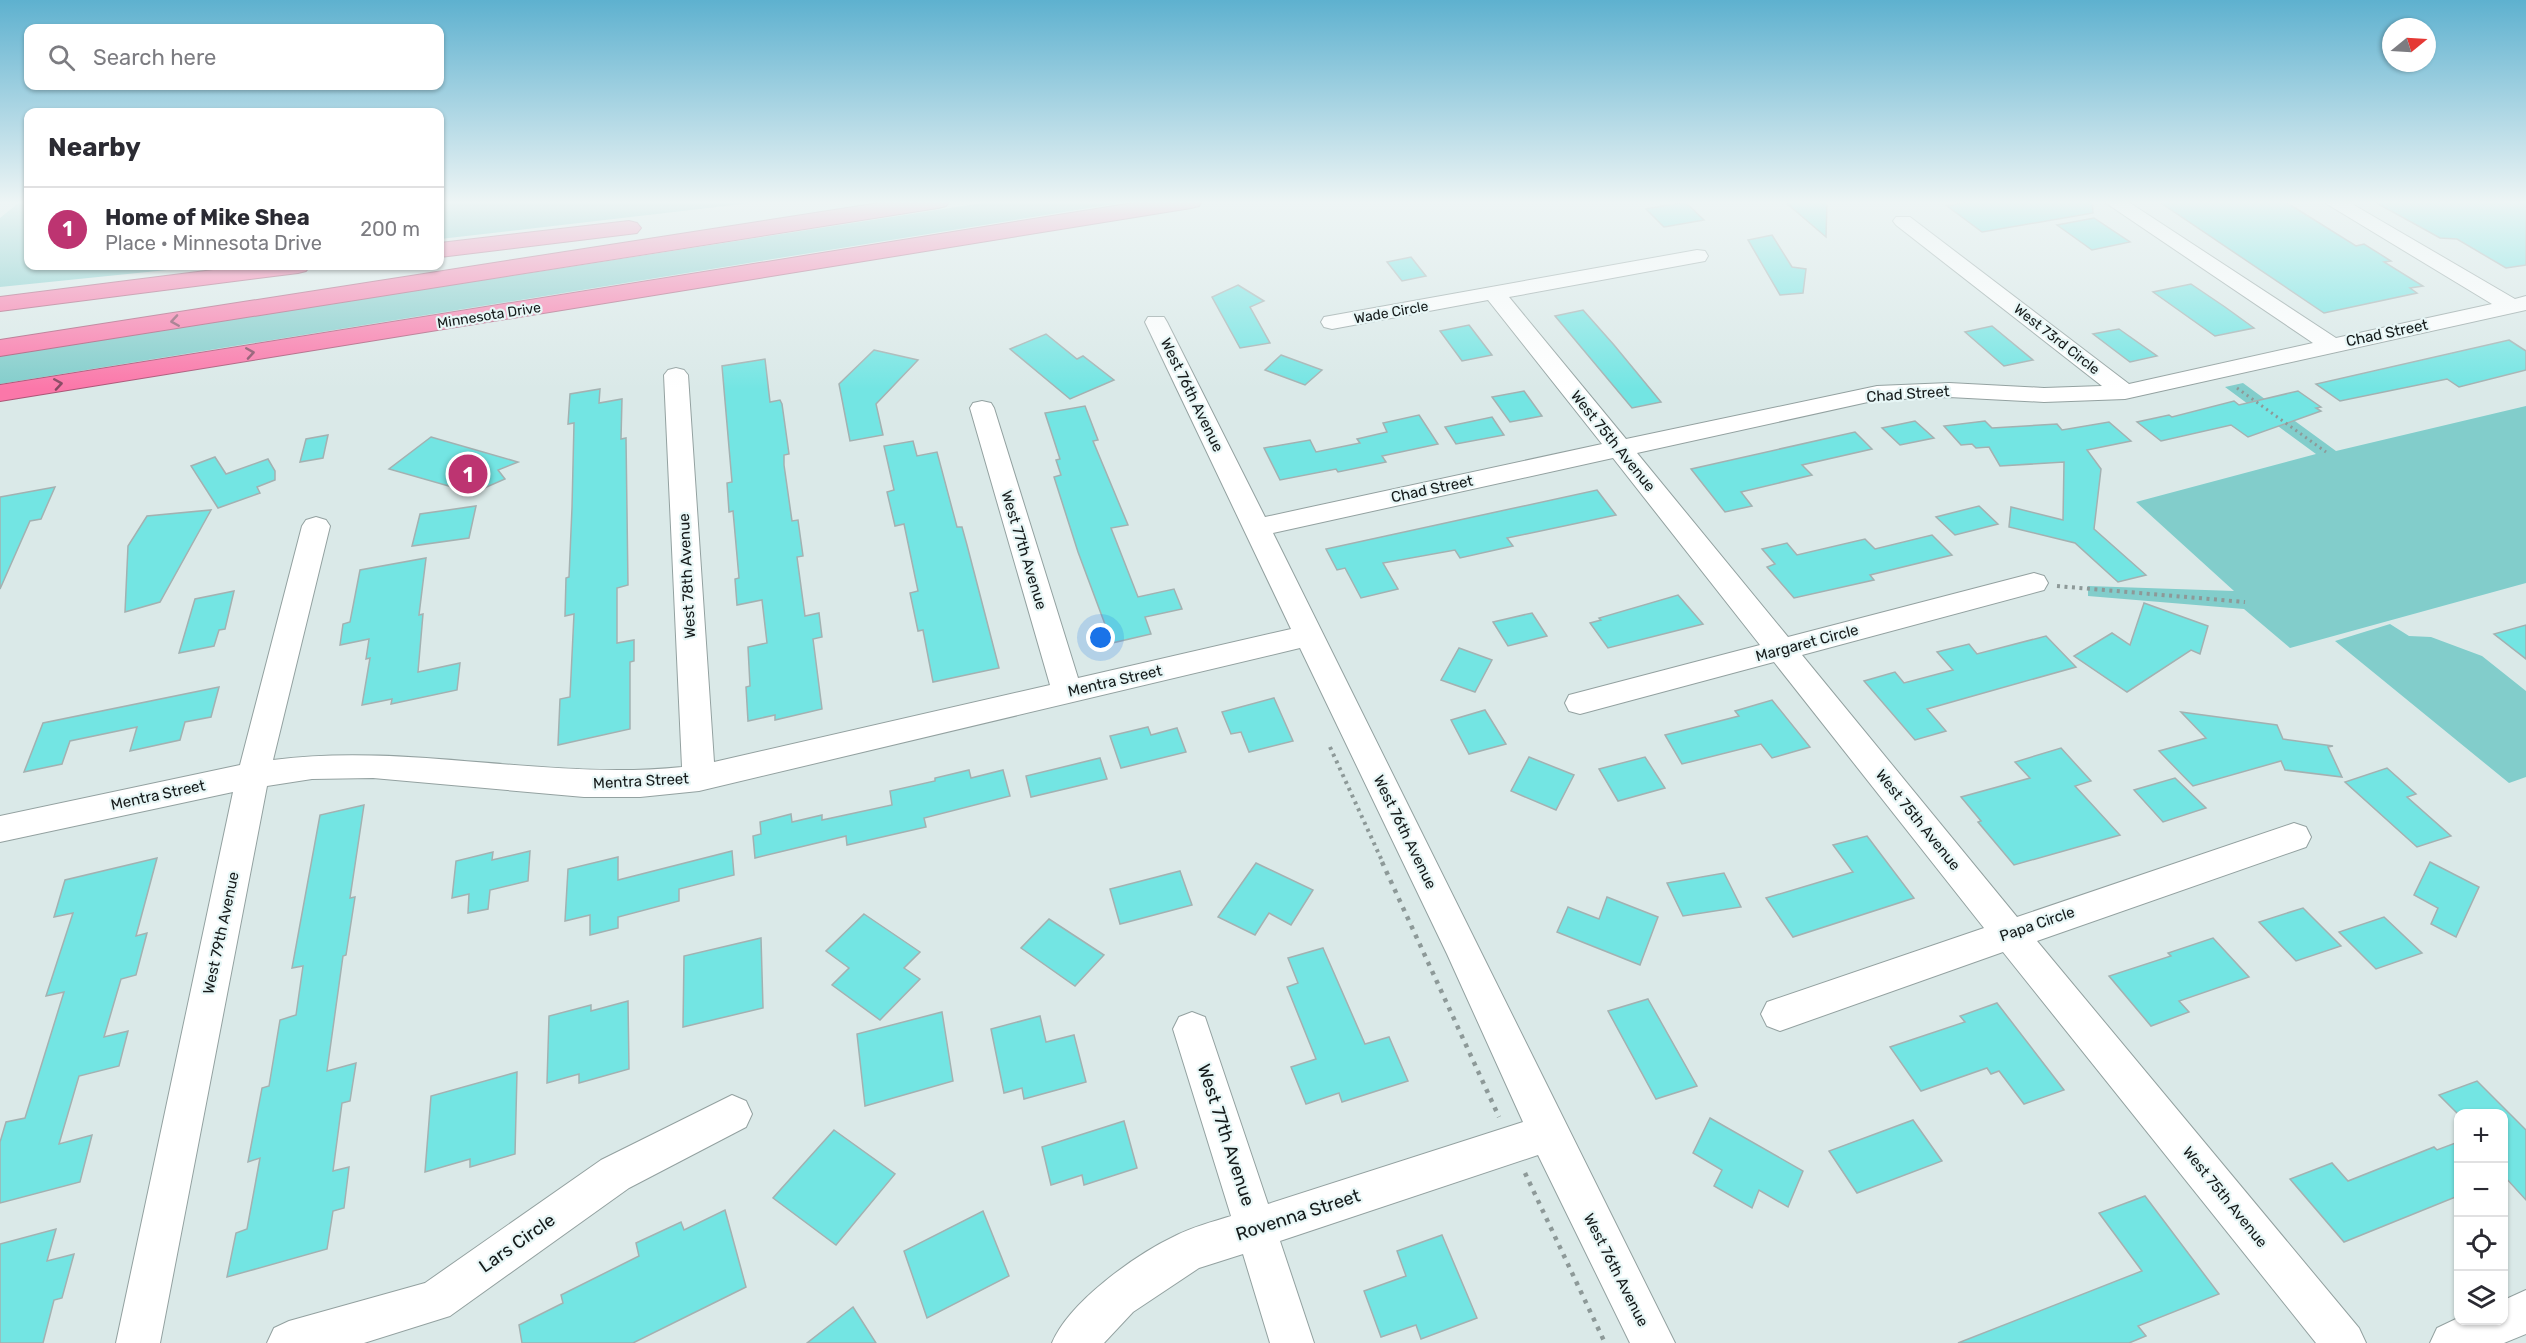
<!DOCTYPE html>
<meta charset="utf-8">
<style>
:root{--surface:#fff;--page:#f7f7f7;--text:#2b2b33;--muted:#7c7c81;--line:#e1e1e2;--accent:#bd3471}
body{margin:0;font-family:Rubik,sans-serif;background:var(--page);color:var(--text)}
.controls{position:absolute;right:18px;bottom:18px;display:grid;overflow:hidden;border-radius:12px;box-shadow:0 2px 4px #0004}
.controls button{width:54px;height:54px;display:grid;place-items:center;padding:0;border:0;border-bottom:2px solid var(--line);background:var(--surface);color:var(--text);font:30px sans-serif}
.compass{position:absolute;left:2382px;top:18px;width:54px;height:54px;border-radius:50%;background:var(--surface);box-shadow:0 2px 4px #0004;rotate:72deg}
.you{position:absolute;left:1101px;top:638px;width:21px;height:21px;margin:-15px;border:4px solid #fff;border-radius:50%;background:#1a73e8;box-shadow:0 0 0 9px #1a73e833}
.badge{display:grid;place-items:center;width:39px;height:39px;border-radius:50%;background:var(--accent);color:#fff;font-size:20px;font-weight:700}
.pin{position:absolute;translate:-50% -50%;border:3px solid #fff;box-shadow:0 2px 6px #0006}
.list{margin:0;padding:0;list-style:none}
h2{display:flex;justify-content:space-between;align-items:center;height:78px;margin:0;padding:0 24px;font-size:26px}
h2 small{font-size:20px;font-weight:400;color:var(--muted)}
.list li{display:grid;grid-template-columns:39px 1fr auto;gap:18px;align-items:center;box-sizing:border-box;height:84px;padding:0 24px;border-top:2px solid var(--line)}
.list b{display:block;font-size:22px;white-space:nowrap}
.list p{margin:0;font-size:20px;white-space:nowrap;color:var(--muted)}
.list em{font-size:20px;font-style:normal;color:var(--muted)}
.icon{flex:none;width:33px;height:33px;fill:none;stroke:currentColor;stroke-width:2;stroke-linecap:round;stroke-linejoin:round}
.map{position:relative;flex:none;width:2526px;height:1343px;overflow:hidden}
.search{position:absolute;background:var(--surface);box-shadow:0 2px 4px #0004;left:24px;top:24px;width:420px;height:66px;display:flex;align-items:center;gap:15px;box-sizing:border-box;padding:0 21px;border-radius:12px;color:var(--muted);font-size:22px}
.panel{position:absolute;background:var(--surface);box-shadow:0 2px 4px #0004;left:24px;top:108px;width:420px;height:162px;border-radius:12px}
.map>svg:first-child{display:block}
</style>
<div class="map">
<svg width="2526" height="1343" viewBox="0 0 2526 1343">
<rect width="100%" height="100%" fill="#dae9e8"/>
<!-- green -->
<g fill="#82cdcb">
<polygon points="21,201 28,201 28,266 206,266 0,287 0,218"/>
<polygon points="440,201 769,201 440,239"/>
<polygon points="995,201 1132,201 0,384 0,355"/>
<polygon points="2243,383 2336,451 2526,406 2526,583 2290,648 2244,609 2088,596 2088,586 2234,591 2136,502 2316,454 2225,387"/>
<polygon points="2390,624 2409,636 2431,637 2482,656 2526,691 2526,777 2509,783 2335,641"/>
</g>
<!-- building -->
<g fill="#73e5e3" stroke="#a3b1b1" stroke-width="1.5">
<polygon points="1784,201 1827,201 1826,237"/>
<polygon points="1971,201 2092,201 2093,213 1982,232 1947,206"/>
<polygon points="2158,201 2284,201 2356,246 2364,244 2391,261 2384,262 2423,286 2410,288 2417,293 2324,313"/>
<polygon points="2373,201 2526,201 2526,265 2506,268 2457,239 2440,238"/>
<polygon points="1685,202 1704,220 1664,227 1646,209"/>
<polygon points="2094,218 2130,242 2092,250 2057,225"/>
<polygon points="1772,235 1792,267 1806,269 1803,293 1780,295 1748,240"/>
<polygon points="1411,257 1426,276 1402,281 1387,262"/>
<polygon points="2191,284 2225,307 2254,328 2215,336 2153,292"/>
<polygon points="1238,285 1264,301 1250,307 1270,343 1240,348 1212,297"/>
<polygon points="1583,310 1614,345 1661,402 1632,408 1555,316"/>
<polygon points="1469,325 1492,355 1462,361 1440,331"/>
<polygon points="1992,326 2033,360 2004,366 1965,332"/>
<polygon points="2119,329 2157,356 2130,362 2093,334"/>
<polygon points="1046,334 1077,359 1083,356 1114,380 1070,399 1010,349"/>
<polygon points="2509,340 2526,351 2526,370 2459,387 2447,379 2340,401 2316,384"/>
<polygon points="874,350 918,360 876,404 883,435 850,441 839,384"/>
<polygon points="1281,355 1322,370 1305,385 1265,370"/>
<polygon points="765,359 770,402 780,400 782,404 789,454 784,455 784,465 792,521 798,520 803,556 797,557 805,616 819,613 822,637 813,639 822,709 775,720 775,715 748,721 746,687 750,686 748,647 767,643 762,600 737,605 735,579 739,578 733,511 729,512 727,483 732,482 722,366"/>
<polygon points="600,389 599,403 622,399 621,439 626,438 628,585 617,588 617,643 634,640 634,661 630,662 630,729 558,745 560,699 570,697 574,614 565,616 566,578 569,577 572,508 574,423 568,424 570,394"/>
<polygon points="1524,391 1542,416 1510,422 1492,397"/>
<polygon points="2298,391 2321,407 2316,408 2321,411 2248,437 2231,425 2161,441 2137,422 2169,415 2172,417 2234,401 2239,405"/>
<polygon points="1085,406 1098,440 1093,441 1128,525 1111,528 1138,597 1174,589 1182,609 1145,617 1151,634 1112,643 1078,552 1054,477 1061,475 1056,460 1060,459 1045,413"/>
<polygon points="1419,415 1438,444 1382,456 1386,462 1338,472 1336,469 1280,480 1264,448 1310,440 1316,452 1360,443 1357,439 1387,432 1383,423"/>
<polygon points="1492,417 1504,435 1456,444 1445,427"/>
<polygon points="1915,421 1934,438 1900,445 1882,428"/>
<polygon points="1985,421 1992,428 2057,424 2062,430 2109,422 2131,441 2087,450 2101,469 2094,529 2146,575 2118,582 2075,543 2009,527 2011,507 2063,520 2064,462 2000,466 1989,447 1976,448 1972,444 1961,445 1944,426"/>
<polygon points="1855,432 1872,449 1802,465 1812,475 1741,492 1752,506 1725,512 1691,469"/>
<polygon points="328,435 323,458 300,462 306,439"/>
<polygon points="431,437 518,462 498,470 505,479 473,493 389,469"/>
<polygon points="913,441 917,456 937,452 957,527 962,527 967,545 999,668 933,682 923,630 918,631 910,593 918,591 904,524 895,526 887,492 894,490 884,446"/>
<polygon points="215,457 226,474 268,459 275,471 275,480 257,487 260,493 218,508 191,466"/>
<polygon points="55,487 41,519 30,521 0,589 0,497"/>
<polygon points="1597,490 1616,515 1507,538 1513,546 1460,558 1455,550 1383,563 1398,589 1361,598 1345,568 1337,570 1326,549"/>
<polygon points="476,506 469,538 412,546 420,514"/>
<polygon points="1979,506 1998,524 1955,535 1936,517"/>
<polygon points="211,510 160,602 125,612 128,546 147,516"/>
<polygon points="1932,535 1952,555 1870,575 1874,580 1794,598 1767,567 1775,564 1762,549 1787,543 1797,555 1865,539 1875,549"/>
<polygon points="426,558 419,615 423,614 418,672 460,663 457,690 391,704 392,699 362,705 370,658 366,659 369,639 340,645 343,624 350,622 360,570"/>
<polygon points="234,591 225,629 219,630 214,646 179,653 195,599"/>
<polygon points="1678,595 1703,624 1608,648 1590,623 1601,620 1599,618"/>
<polygon points="2144,603 2208,626 2200,654 2191,650 2127,692 2074,656 2112,633 2130,645"/>
<polygon points="1532,613 1547,636 1508,646 1493,622"/>
<polygon points="2526,625 2526,659 2494,634"/>
<polygon points="2046,636 2076,667 1927,709 1946,731 1915,740 1864,681 1895,672 1904,683 1953,670 1937,652 1969,644 1977,654"/>
<polygon points="1459,648 1492,660 1475,692 1441,680"/>
<polygon points="219,687 211,717 185,722 180,740 130,751 137,727 70,741 62,764 24,772 43,723"/>
<polygon points="1274,698 1293,741 1249,752 1241,732 1231,734 1222,712"/>
<polygon points="1772,700 1810,747 1772,758 1761,744 1682,764 1665,735 1739,716 1735,711"/>
<polygon points="1485,710 1506,744 1469,754 1451,720"/>
<polygon points="2181,712 2277,725 2283,739 2333,746 2328,747 2342,777 2285,770 2281,761 2193,786 2159,751 2206,738"/>
<polygon points="1148,727 1151,735 1177,728 1186,752 1121,768 1110,736"/>
<polygon points="2061,748 2091,781 2075,786 2120,835 2014,865 1978,822 1981,821 1961,797 2030,778 2015,762"/>
<polygon points="1529,757 1574,775 1556,810 1511,791"/>
<polygon points="1645,757 1665,788 1618,801 1599,769"/>
<polygon points="1100,758 1107,779 1031,797 1026,776"/>
<polygon points="2387,768 2416,794 2407,797 2451,836 2417,847 2345,782"/>
<polygon points="969,770 971,778 1003,770 1010,796 924,818 926,827 847,845 846,836 755,858 753,836 761,834 760,822 791,814 792,822 822,815 822,820 892,805 890,791 935,781 935,778"/>
<polygon points="2175,778 2206,808 2163,822 2134,790"/>
<polygon points="364,805 350,898 355,897 346,955 343,956 327,1071 356,1063 350,1101 342,1103 333,1171 349,1167 344,1208 333,1211 327,1249 227,1277 236,1233 247,1229 260,1158 248,1162 262,1088 269,1086 280,1020 296,1015 303,966 292,968 320,815"/>
<polygon points="1867,836 1914,898 1793,937 1766,898 1853,872 1833,845"/>
<polygon points="530,851 528,881 490,890 488,909 468,913 469,894 452,898 456,861 493,852 492,860"/>
<polygon points="732,851 734,875 679,889 679,901 618,917 618,928 590,935 590,915 565,921 568,869 618,857 618,880"/>
<polygon points="157,858 136,936 147,933 136,975 121,979 104,1037 128,1031 119,1066 79,1076 59,1144 92,1135 80,1182 0,1203 0,1142 6,1122 25,1118 64,992 46,996 73,913 54,917 65,880"/>
<polygon points="2430,862 2479,887 2456,937 2431,924 2438,908 2414,895"/>
<polygon points="1256,863 1313,890 1291,925 1269,913 1255,935 1218,917"/>
<polygon points="1180,871 1192,905 1120,924 1110,889"/>
<polygon points="1724,873 1741,907 1683,916 1667,883"/>
<polygon points="1607,897 1658,917 1640,965 1557,932 1568,907 1599,919"/>
<polygon points="2303,908 2341,946 2296,961 2259,922"/>
<polygon points="864,914 920,952 904,968 920,979 880,1020 832,985 849,968 826,951"/>
<polygon points="2384,917 2422,953 2376,969 2339,932"/>
<polygon points="1049,919 1104,955 1075,986 1021,948"/>
<polygon points="761,938 763,1008 683,1027 684,956"/>
<polygon points="2213,938 2249,977 2179,1001 2189,1012 2151,1026 2109,976 2171,956 2168,953"/>
<polygon points="1323,948 1365,1044 1389,1037 1408,1081 1342,1102 1339,1093 1306,1104 1291,1067 1316,1059 1287,987 1298,983 1288,958"/>
<polygon points="1648,999 1697,1086 1656,1099 1608,1011"/>
<polygon points="628,1001 629,1069 579,1083 579,1074 547,1083 549,1016 591,1005 591,1011"/>
<polygon points="1997,1003 2064,1090 2024,1104 1999,1071 1991,1074 1987,1068 1921,1091 1890,1047 1965,1022 1960,1016"/>
<polygon points="942,1012 953,1081 865,1106 857,1034"/>
<polygon points="1040,1016 1046,1042 1074,1035 1086,1082 1024,1099 1022,1088 1004,1093 991,1029"/>
<polygon points="517,1072 515,1154 470,1167 470,1159 425,1172 431,1096"/>
<polygon points="2477,1081 2526,1130 2526,1200 2504,1176 2504,1113 2457,1113 2439,1095"/>
<polygon points="1710,1118 1803,1171 1788,1207 1759,1190 1752,1208 1714,1186 1722,1170 1693,1153"/>
<polygon points="1913,1120 1942,1161 1857,1193 1829,1151"/>
<polygon points="1124,1121 1137,1168 1084,1185 1082,1175 1051,1185 1042,1147"/>
<polygon points="834,1130 895,1174 836,1245 773,1198"/>
<polygon points="2458,1142 2458,1196 2344,1242 2290,1179 2332,1163 2348,1181 2434,1147 2437,1150"/>
<polygon points="2145,1196 2219,1294 2138,1326 2146,1336 2129,1343 1958,1343 2142,1271 2099,1213"/>
<polygon points="725,1210 746,1287 633,1343 522,1343 519,1325 563,1303 561,1295 639,1256 636,1243 681,1222 684,1230"/>
<polygon points="983,1211 1009,1276 927,1318 904,1251"/>
<polygon points="56,1229 47,1261 74,1254 62,1298 54,1300 43,1343 0,1343 0,1244"/>
<polygon points="1442,1235 1477,1318 1421,1339 1416,1325 1381,1337 1364,1291 1406,1276 1397,1251"/>
<polygon points="853,1307 876,1343 807,1343"/>
</g>
<g fill="none" stroke-linecap="round" stroke-linejoin="round">
<defs>
<g id="minor">
<path d="M2103 201H2127L2336 338 2492 304 2322 201H2347L2515 299 2526 296V310L2125 399 2044 402 1949 397 1877 400 1637 453 1788 637 2034 573 2044 576 2048 583 2044 590 1802 655 2017 917 2294 823 2306 827 2311 837 2306 847 2037 941 2359 1328 2366 1343H2316L2003 952 1780 1031 1767 1026 1761 1014 1767 1002 1984 928 1774 662 1580 714 1569 711 1565 703 1569 695 1760 645 1613 458 1273 533 1675 1343H1630L1538 1155 1280 1241 1314 1343H1270L1243 1254 1199 1268 1133 1312 1104 1343H1052C1069 1302 1135 1255 1175 1236 1192 1227 1212 1222 1231 1216L1173 1029 1179 1017 1192 1012 1205 1017 1268 1204 1523 1122 1447 954 1300 648 699 791 640 797H584L373 778 312 779 267 786 160 1343H116L233 792 0 842V816L240 765 302 526 306 520 316 517 326 520 330 526 273 760C409 742 545 781 682 767L664 375 668 370 676 368 684 370 688 375 714 762 1050 685 970 408 973 403 982 401 991 403 994 408 1078 678 1291 629 1145 322 1148 317H1164L1167 322 1265 517 1602 444 1488 300 1332 329 1324 327 1321 322 1324 317 1697 250 1705 251 1708 256 1705 261 1509 297 1626 439 1877 386 1949 383 2044 388 2102 386 1896 225 1893 221 1896 217H1910L2129 384 2313 343Z"/>
<polygon points="732,1095 746,1101 752,1114 746,1127 629,1188 450,1316 364,1343 267,1343 274,1328 289,1321 425,1283 601,1160"/>
<polygon points="2526,1290 2526,1334 2504,1343 2430,1343 2437,1328 2458,1318 2504,1320 2504,1300"/>
</g>
<g id="highway">
<polygon points="892,201 949,201 946,206 938,208 0,356 0,340"/>
<polygon points="1146,201 1202,201 1199,206 1191,208 0,401 0,385"/>
<polygon points="629,221 637,223 641,228 637,233 440,257 440,243"/>
<polygon points="245,266 310,266 306,271 298,273 0,311 0,297"/>
</g>
</defs>
<!-- minor casing -->
<use href="#minor" stroke="#93a1a0" stroke-width="2"/>
<!-- highway casing -->
<use href="#highway" stroke="#aa5677" stroke-width="2"/>
<!-- path-far2 -->
<polyline stroke="#8d9998" stroke-width="3" stroke-dasharray="2 4" stroke-linecap="butt" points="2237,388 2326,452"/>
<!-- path-far1 -->
<g stroke="#8d9998" stroke-width="4" stroke-dasharray="3 4.5" stroke-linecap="butt">
<polyline points="2057,586 2245,602"/>
<polyline points="1330,747 1383,863"/>
</g>
<!-- path -->
<g stroke="#8d9998" stroke-width="4.5" stroke-dasharray="4 6" stroke-linecap="butt">
<polyline points="1382,862 1499,1117"/>
<polyline points="1525,1173 1605,1343"/>
</g>
<!-- minor -->
<use href="#minor" fill="#fff" fill-rule="evenodd"/>
<!-- highway -->
<use href="#highway" fill="#fb77a9" fill-rule="evenodd"/>
</g>
<!-- one-way arrows -->
<defs><path id="oneway-chevron" d="M-2-3.5L2.5 0L-2 3.5" fill="none" stroke-width="1.6" stroke-linecap="round" stroke-linejoin="round" transform="scale(1.5)"/></defs>
<g stroke="#884862">
<use href="#oneway-chevron" transform="translate(175 321) rotate(171)"/>
<use href="#oneway-chevron" transform="translate(250 353) rotate(-9)"/>
<use href="#oneway-chevron" transform="translate(58 384) rotate(-9)"/>
</g>
<!-- sky -->
<linearGradient id="sky" x2="0" y2="1"><stop stop-color="#5eb1cf"/><stop offset="0.52" stop-color="#eef5f5"/><stop offset="1" stop-color="#eef5f5" stop-opacity="0"/></linearGradient>
<rect width="2526" height="389" fill="url(#sky)"/>
<g text-anchor="middle" stroke-width="4.5" stroke-linejoin="round" paint-order="stroke">
<!-- far-street labels -->
<g font-size="14" fill="#151a1a" stroke="#e7f6f6">
<text transform="translate(1391 312) rotate(-10)" y="5">Wade Circle</text>
<text transform="translate(489 315) rotate(-9)" y="5">Minnesota Drive</text>
<text transform="translate(2057 339) rotate(38)" y="5">West 73rd Circle</text>
</g>
<!-- street labels -->
<g font-size="15" fill="#151a1a" stroke="#e7f6f6">
<text transform="translate(2387 333) rotate(-12)" y="5">Chad Street</text>
<text transform="translate(1908 394) rotate(-4)" y="5">Chad Street</text>
<text transform="translate(1192 395) rotate(64)" y="5">West 76th Avenue</text>
<text transform="translate(1613 441) rotate(51)" y="5">West 75th Avenue</text>
<text transform="translate(1432 489) rotate(-12)" y="5">Chad Street</text>
<text transform="translate(1024 550) rotate(73)" y="5">West 77th Avenue</text>
<text transform="translate(687 576) rotate(-93)" y="5">West 78th Avenue</text>
<text transform="translate(1807 643) rotate(-15)" y="5">Margaret Circle</text>
<text transform="translate(1115 681) rotate(-13)" y="5">Mentra Street</text>
<text transform="translate(641 781) rotate(-3)" y="5">Mentra Street</text>
<text transform="translate(158 795) rotate(-12)" y="5">Mentra Street</text>
<text transform="translate(1918 820) rotate(51)" y="5">West 75th Avenue</text>
<text transform="translate(1405 832) rotate(64)" y="5">West 76th Avenue</text>
<text transform="translate(2037 924) rotate(-19)" y="5">Papa Circle</text>
<text transform="translate(221 933) rotate(-78)" y="5">West 79th Avenue</text>
<text transform="translate(2225 1197) rotate(51)" y="5">West 75th Avenue</text>
<text transform="translate(1616 1270) rotate(63)" y="5">West 76th Avenue</text>
</g>
<!-- near-street labels -->
<g font-size="18" fill="#151a1a" stroke="#e7f6f6">
<text transform="translate(1226 1135) rotate(72)" y="6">West 77th Avenue</text>
<text transform="translate(1298 1215) rotate(-18)" y="6">Rovenna Street</text>
<text transform="translate(517 1243) rotate(-35)" y="6">Lars Circle</text>
</g>
</g>
</svg>
<div class="controls">
<button>+</button>
<button>−</button>
<button><svg class="icon" aria-label="locate" viewBox="0 0 24 24"><circle cx="12" cy="12" r="6"/><path d="M12 2v4M12 18v4M2 12h4M18 12h4"/></svg></button>
<button><svg class="icon" aria-label="layers" viewBox="0 0 24 24"><path d="M12 4l9 5-9 5-9-5zM3 14l9 5 9-5"/></svg></button>
</div>
<svg class="compass" viewBox="-18 -18 36 36"><path d="M0-13l5 13h-10z" fill="#e53935"/><path d="M0 13l5-13h-10z" fill="#7c7c81"/></svg>
<div class="you"></div>
<div class="pin badge" style="left:468px;top:474px">1</div>
<div class="search"><svg class="icon" aria-label="search" viewBox="0 0 24 24"><circle cx="10" cy="10" r="6"/><path d="M15 15l6 6"/></svg>Search here</div>
<section class="panel">
<h2>Nearby<small></small></h2>
<ul class="list">
<li><span class="badge">1</span><div><b>Home of Mike Shea</b><p>Place · Minnesota Drive</p></div><em>200 m</em></li>
</ul>
</section>
</div>
